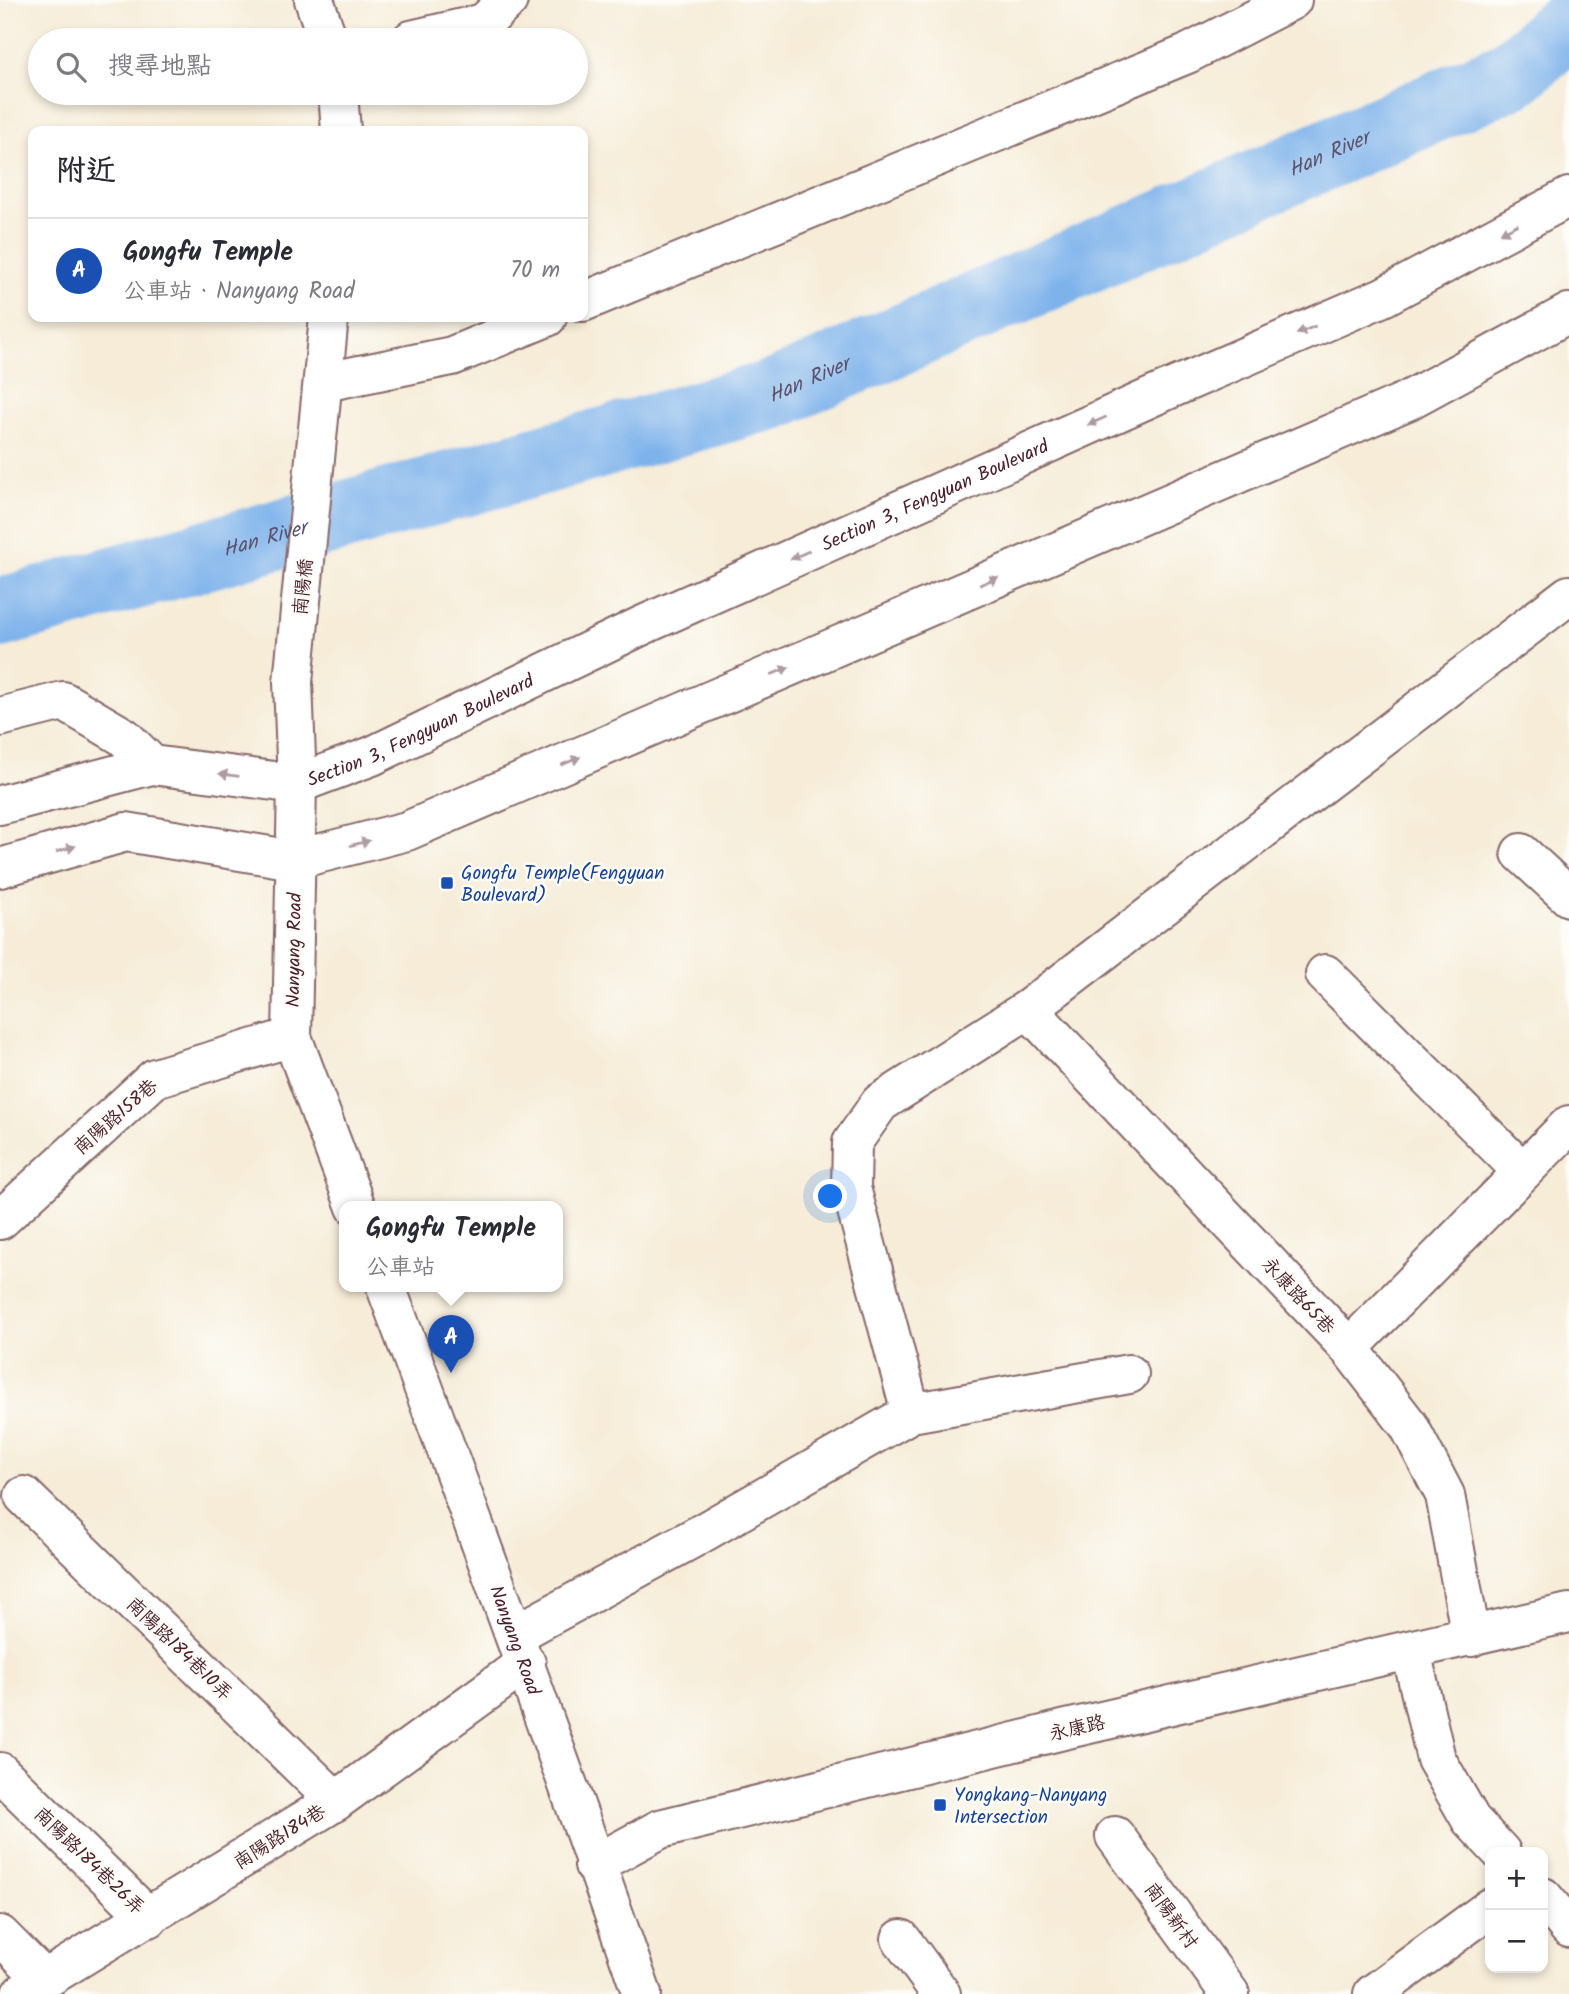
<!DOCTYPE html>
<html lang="zh-TW">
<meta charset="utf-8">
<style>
:root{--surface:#fff;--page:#f7f7f7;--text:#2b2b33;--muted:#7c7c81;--line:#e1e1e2;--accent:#d1495b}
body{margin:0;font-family:Kalam,"LXGW WenKai TC",sans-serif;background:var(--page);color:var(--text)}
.controls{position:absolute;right:21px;bottom:21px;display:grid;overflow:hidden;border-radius:14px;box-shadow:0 4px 10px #0003}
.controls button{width:63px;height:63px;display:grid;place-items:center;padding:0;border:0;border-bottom:2px solid var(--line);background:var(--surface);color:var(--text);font:35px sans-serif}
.you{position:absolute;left:831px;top:1197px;width:24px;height:24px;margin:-18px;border:5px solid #fff;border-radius:50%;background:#1a73e8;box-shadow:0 0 0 10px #1a73e833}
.badge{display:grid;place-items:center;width:46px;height:46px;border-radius:50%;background:var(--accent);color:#fff;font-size:23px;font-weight:700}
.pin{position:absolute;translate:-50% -58px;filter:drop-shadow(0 2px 4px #0008)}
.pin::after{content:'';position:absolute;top:37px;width:24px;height:21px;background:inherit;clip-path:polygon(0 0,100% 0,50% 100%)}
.popup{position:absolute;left:339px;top:1201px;width:224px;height:91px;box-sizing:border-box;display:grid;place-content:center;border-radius:14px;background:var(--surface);filter:drop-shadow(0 2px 5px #0005);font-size:23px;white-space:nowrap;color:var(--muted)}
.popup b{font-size:26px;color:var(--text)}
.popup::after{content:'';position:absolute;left:50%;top:100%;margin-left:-14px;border:14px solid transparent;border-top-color:var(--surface)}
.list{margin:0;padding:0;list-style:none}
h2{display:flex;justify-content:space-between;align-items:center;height:91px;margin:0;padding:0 28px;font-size:30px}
h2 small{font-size:23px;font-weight:400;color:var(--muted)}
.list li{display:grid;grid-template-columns:46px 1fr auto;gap:21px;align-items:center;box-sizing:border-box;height:105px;padding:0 28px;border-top:2px solid var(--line)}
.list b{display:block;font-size:26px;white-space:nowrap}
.list p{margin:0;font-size:23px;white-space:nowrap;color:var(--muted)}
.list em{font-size:23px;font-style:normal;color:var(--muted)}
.icon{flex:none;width:38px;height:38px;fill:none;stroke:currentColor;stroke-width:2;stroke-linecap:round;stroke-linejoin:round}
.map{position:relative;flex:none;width:1569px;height:1994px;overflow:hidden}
.search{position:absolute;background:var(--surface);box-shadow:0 4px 10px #0003;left:28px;top:28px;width:560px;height:77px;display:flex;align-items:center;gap:18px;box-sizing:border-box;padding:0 24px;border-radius:38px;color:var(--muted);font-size:26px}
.panel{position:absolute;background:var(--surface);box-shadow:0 4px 10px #0003;left:28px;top:126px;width:560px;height:196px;border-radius:14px}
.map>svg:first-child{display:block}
</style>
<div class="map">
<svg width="1569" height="1994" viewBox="0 0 1569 1994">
<rect width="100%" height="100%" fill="#fdfcf7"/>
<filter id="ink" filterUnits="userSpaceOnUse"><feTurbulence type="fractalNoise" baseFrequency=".0143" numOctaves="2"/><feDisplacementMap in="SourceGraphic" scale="14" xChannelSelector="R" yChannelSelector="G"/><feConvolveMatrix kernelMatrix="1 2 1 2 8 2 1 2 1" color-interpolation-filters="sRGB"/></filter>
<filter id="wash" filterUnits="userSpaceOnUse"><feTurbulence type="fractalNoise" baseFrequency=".00686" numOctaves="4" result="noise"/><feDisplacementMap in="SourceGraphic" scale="28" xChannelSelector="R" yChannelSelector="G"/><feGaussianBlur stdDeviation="1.57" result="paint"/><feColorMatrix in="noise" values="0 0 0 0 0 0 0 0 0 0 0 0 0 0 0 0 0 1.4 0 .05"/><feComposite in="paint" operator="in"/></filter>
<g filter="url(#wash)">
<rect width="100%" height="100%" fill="#f6ecd8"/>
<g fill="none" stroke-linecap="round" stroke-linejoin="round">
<!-- river -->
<path stroke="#7eb2eb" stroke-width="70" id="s1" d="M0 613 775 394 1511 74 1569 24"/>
</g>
</g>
<g filter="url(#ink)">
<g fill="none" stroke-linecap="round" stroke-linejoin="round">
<defs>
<g id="minor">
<polyline points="314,0 328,40"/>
<polyline points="411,40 484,23 508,0"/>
<polyline points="338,93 341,131"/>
<polyline points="583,302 1187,54 1292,0"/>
<polyline points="329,317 293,682 297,784 292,1037 356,1207"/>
<polyline points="325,382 452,356 547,317"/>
<polyline points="0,717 63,701 124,737 152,765"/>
<path id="s2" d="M0 805 152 765 297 784 372 756 641 626 1156 395 1383 297 1569 197"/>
<polyline points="1521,853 1569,897"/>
<polyline points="0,868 126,832 294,860 407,831 1407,401 1569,313"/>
<polyline points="1325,974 1522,1171"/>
<polyline points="1028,1009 1349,1348 1409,1426 1445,1495 1471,1637"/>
<polyline points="0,1220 155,1078 292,1037"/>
<path id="s3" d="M386 1287C474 1522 559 1758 642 1994"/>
<polyline points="1349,1348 1569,1125"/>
<polyline points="911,1413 851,1188 852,1143 880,1103 1028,1009 1569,595"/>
<polyline points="24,1496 336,1801"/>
<polyline points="516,1634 697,1536 911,1413 1129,1374"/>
<polyline points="1411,1651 1436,1759 1471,1820 1501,1852"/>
<polyline points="0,1772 149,1918"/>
<polyline points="1115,1836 1230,1994"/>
<polyline points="594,1865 660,1829 1063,1730 1569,1613"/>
<polyline points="1543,1897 1569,1928"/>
<polyline points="0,1935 45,1980"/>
<polyline points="901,1939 941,1994"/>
<polyline points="21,1994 336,1801 526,1663"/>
<polyline points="1373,1994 1490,1908"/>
</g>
</defs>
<!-- minor casing -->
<use href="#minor" stroke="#866768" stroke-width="42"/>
<!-- minor -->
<use href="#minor" stroke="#fff" stroke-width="38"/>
</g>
<!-- one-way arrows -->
<defs><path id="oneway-solid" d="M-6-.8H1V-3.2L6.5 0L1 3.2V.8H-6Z" transform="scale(1.75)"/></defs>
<g fill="#ae9aa0">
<use href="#oneway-solid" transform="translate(1509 229) rotate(152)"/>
<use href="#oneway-solid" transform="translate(1306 330) rotate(157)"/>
<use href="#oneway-solid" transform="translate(1097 421) rotate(156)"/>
<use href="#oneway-solid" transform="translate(800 555) rotate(156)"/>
<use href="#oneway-solid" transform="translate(989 581) rotate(-23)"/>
<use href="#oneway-solid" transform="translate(780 671) rotate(-23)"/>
<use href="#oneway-solid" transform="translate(571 761) rotate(-23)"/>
<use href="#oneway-solid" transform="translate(229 775) rotate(-173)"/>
<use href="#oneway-solid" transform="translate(360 843) rotate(-14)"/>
<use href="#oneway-solid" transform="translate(66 849) rotate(-16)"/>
</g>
</g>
<!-- markers -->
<g fill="#1a4fb4" stroke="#fdfcf7" stroke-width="2.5">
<rect x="440" y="876" width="14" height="14" rx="3.5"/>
<rect x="933" y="1798" width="14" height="14" rx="3.5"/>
</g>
<g text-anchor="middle" stroke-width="5" stroke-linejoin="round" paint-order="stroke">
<!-- street labels -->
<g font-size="19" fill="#4a1f2b" stroke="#fdfcf7">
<text dy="7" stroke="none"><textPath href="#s2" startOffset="1004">Section 3, Fengyuan Boulevard</textPath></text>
<text transform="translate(302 587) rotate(-84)" y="7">南陽橋</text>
<text dy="7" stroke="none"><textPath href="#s2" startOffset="438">Section 3, Fengyuan Boulevard</textPath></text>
<text transform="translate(293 950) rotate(-89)" y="7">Nanyang Road</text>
<text transform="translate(115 1116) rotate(-41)" y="7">南陽路158巷</text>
<text transform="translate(1299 1295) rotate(47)" y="7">永康路65巷</text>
<text dy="7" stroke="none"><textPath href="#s3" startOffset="376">Nanyang Road</textPath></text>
<text transform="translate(180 1648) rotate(44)" y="7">南陽路184巷10弄</text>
<text transform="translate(1077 1727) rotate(-13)" y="7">永康路</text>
<text transform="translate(279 1836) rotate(-32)" y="7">南陽路184巷</text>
<text transform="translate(90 1860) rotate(44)" y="7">南陽路184巷26弄</text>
<text transform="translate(1172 1915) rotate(54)" y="7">南陽新村</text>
</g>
<!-- transit labels -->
<g font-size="19" fill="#164399" stroke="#fdfcf7" text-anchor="start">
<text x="461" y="879">Gongfu Temple(Fengyuan<tspan x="461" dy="22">Boulevard)</tspan></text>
<text x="954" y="1801">Yongkang-Nanyang<tspan x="954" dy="22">Intersection</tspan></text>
</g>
<!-- water labels -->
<g font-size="21" font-style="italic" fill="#5c526e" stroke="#fdfcf7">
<text dy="7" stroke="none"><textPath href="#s1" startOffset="1409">Han River</textPath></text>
<text dy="7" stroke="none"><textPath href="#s1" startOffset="842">Han River</textPath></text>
<text dy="7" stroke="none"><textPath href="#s1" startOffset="275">Han River</textPath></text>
</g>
</g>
</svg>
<div class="controls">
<button>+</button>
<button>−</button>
</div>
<div class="you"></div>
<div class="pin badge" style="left:451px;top:1373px;background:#1a4fb4">A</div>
<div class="popup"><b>Gongfu Temple</b>公車站</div>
<div class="search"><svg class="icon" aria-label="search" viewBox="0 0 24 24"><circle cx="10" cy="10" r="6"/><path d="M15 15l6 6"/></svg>搜尋地點</div>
<section class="panel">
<h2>附近<small></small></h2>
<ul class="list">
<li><span class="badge" style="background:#1a4fb4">A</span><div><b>Gongfu Temple</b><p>公車站 · Nanyang Road</p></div><em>70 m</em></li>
</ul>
</section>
</div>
